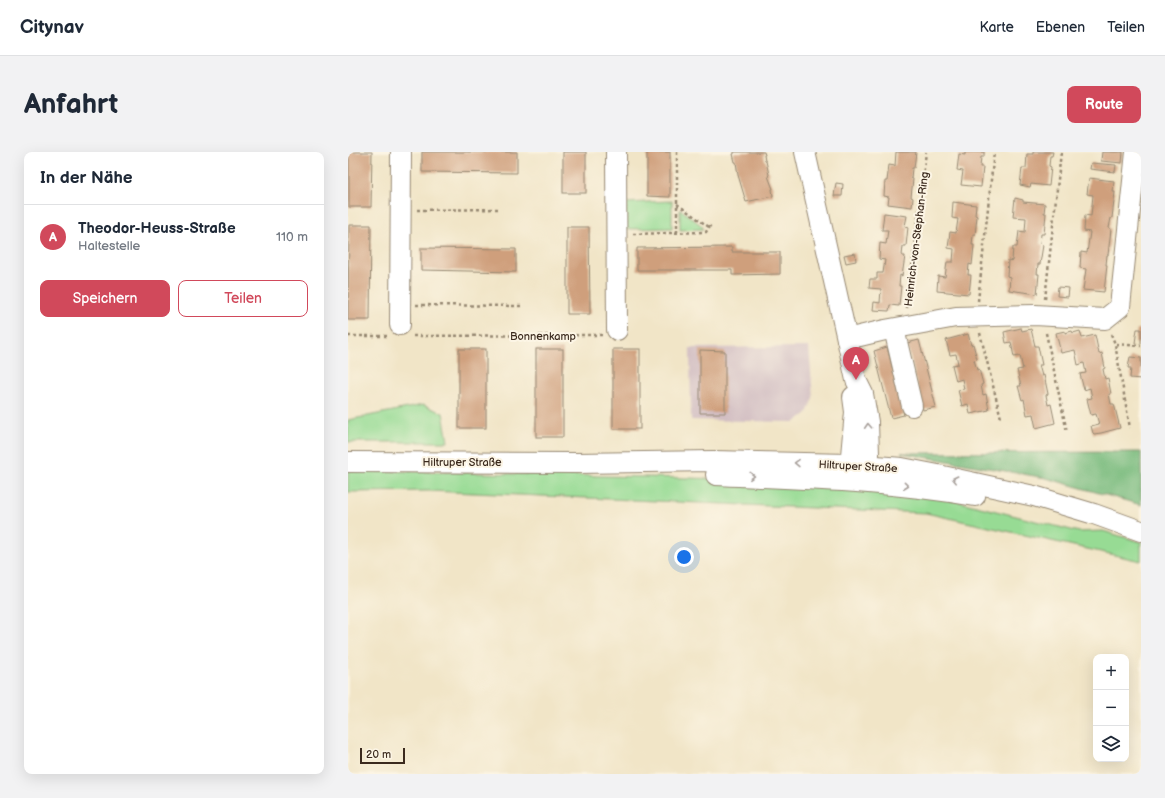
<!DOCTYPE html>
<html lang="de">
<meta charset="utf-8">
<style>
:root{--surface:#fff;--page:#f2f2f3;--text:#1f2937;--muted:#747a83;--line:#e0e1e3;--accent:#d1495b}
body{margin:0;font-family:"Balsamiq Sans",sans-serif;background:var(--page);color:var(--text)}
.controls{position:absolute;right:12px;bottom:12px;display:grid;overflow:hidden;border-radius:8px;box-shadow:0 4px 16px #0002}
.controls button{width:36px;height:36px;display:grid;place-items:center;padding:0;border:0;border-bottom:1px solid var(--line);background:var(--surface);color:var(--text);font:20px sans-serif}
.scale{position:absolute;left:12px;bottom:10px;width:45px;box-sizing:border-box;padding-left:4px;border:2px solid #3b2a1e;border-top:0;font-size:11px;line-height:14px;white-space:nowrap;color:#3b2a1e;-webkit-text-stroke:3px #fcf5e5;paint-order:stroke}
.you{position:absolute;left:336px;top:405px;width:14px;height:14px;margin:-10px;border:3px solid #fff;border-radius:50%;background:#1a73e8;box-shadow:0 0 0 6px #1a73e833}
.badge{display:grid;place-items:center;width:26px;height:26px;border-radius:50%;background:var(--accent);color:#fff;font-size:13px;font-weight:700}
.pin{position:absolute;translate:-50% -33px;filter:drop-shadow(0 1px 2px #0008)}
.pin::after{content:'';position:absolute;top:21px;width:14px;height:12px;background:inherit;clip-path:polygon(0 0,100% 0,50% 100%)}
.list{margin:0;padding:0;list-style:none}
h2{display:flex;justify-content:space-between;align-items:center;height:52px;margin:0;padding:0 16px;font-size:17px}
h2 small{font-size:13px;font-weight:400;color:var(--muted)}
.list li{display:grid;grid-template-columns:26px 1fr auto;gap:12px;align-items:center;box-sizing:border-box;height:64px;padding:0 16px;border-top:1px solid var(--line)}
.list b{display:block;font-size:15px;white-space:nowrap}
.list p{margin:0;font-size:13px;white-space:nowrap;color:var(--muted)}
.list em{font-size:13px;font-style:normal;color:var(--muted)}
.actions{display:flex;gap:8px;padding:12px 16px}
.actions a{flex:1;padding:9px 0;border:1px solid var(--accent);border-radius:8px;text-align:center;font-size:14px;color:var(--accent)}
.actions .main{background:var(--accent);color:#fff}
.icon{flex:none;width:22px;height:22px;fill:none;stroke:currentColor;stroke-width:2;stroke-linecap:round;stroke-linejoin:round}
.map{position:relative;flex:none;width:793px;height:622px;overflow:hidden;border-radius:8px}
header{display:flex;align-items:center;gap:24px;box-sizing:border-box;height:56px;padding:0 20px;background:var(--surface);border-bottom:1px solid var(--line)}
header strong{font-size:19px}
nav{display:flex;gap:22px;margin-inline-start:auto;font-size:14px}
.intro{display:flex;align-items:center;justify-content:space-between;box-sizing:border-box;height:96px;padding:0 24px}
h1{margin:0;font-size:28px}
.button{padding:10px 18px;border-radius:8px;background:var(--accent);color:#fff;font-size:14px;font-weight:700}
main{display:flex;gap:24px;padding:0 24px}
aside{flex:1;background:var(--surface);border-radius:8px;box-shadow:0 4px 16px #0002}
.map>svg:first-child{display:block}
</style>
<header>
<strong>Citynav</strong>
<nav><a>Karte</a><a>Ebenen</a><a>Teilen</a></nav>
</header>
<div class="intro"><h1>Anfahrt</h1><a class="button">Route</a></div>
<main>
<aside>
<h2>In der Nähe<small></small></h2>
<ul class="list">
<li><span class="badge">A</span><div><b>Theodor-Heuss-Straße</b><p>Haltestelle</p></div><em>110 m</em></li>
</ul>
<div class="actions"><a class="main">Speichern</a><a>Teilen</a></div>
</aside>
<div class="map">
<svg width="793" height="622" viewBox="0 0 793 622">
<rect width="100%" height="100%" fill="#fcf5e5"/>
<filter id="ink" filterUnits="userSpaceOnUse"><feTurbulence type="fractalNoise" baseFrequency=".025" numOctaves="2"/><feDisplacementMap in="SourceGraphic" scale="8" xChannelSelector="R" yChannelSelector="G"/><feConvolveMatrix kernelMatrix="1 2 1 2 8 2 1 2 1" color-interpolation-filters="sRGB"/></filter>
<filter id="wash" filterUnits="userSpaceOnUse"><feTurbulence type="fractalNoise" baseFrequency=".012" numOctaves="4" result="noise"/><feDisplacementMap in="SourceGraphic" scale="16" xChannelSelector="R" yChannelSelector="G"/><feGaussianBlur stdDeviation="0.9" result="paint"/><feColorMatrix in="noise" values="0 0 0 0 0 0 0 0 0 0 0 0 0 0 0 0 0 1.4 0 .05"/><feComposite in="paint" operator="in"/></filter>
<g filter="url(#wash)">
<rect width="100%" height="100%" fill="#f1e5c7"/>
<!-- industrial -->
<polygon fill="#d2bec2" points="461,195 465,246 459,261 447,270 343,268 342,196"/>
<!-- green -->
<g fill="#97db94" stroke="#698259">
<polygon points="324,49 324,76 277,77 276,51"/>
<polygon points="332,57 354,74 355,77 332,78"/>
<polygon points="75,253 95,261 100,290 0,290 0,268"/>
<polygon points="0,318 423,328 569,339 731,380 755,379 793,390 793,409 578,361 81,339 0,340"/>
</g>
<!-- forest -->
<polygon fill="#79bb7e" stroke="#5a724e" points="793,300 793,353 698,326 553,301"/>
<g id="blocks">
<!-- building -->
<g fill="#cf9f7b">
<polygon points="1,0 24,0 23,55 1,55"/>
<polygon points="74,0 169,0 169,21 74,20"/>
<rect x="215" y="0" width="23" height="41"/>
<polygon points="299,0 322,0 322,45 299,44"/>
<polygon points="386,0 416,0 417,3 416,3 417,9 418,9 421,23 420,24 425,37 424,37 425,44 398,50 390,23 388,10 387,10 385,2 386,2"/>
<polygon points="548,0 568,0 566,16 564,16 563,26 565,27 563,45 565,46 564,55 540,52 541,45 536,44 537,29 539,29 541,13 547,14"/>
<polygon points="617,0 636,0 636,5 633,5 632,15 635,15 633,35 613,33 615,19 609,18 611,2 617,3"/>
<polygon points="685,0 705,0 704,4 702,4 701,14 703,15 701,34 683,32 682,35 672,33 674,16 678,16 679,2 685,2"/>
<polygon points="754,0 775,0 774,11 753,9"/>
<polygon points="743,11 768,13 767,20 742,17"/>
<polygon points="741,26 766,29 765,40 767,40 764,66 763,66 761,76 763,77 760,103 759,103 758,113 759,113 756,140 735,138 738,117 732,116 733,100 739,101 742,80 736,79 737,63 743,64 745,43 739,42"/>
<polygon points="488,31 495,32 494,44 486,44"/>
<polygon points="667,46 675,48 675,50 697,52 696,61 698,61 696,82 693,82 692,92 695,93 692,112 690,112 689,122 691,122 689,142 661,138 662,125 659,124 660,108 664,109 665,95 669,95 671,79 677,80 678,66 665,65"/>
<polygon points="605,50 628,53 627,63 629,64 627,83 625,83 624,93 626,93 624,113 621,112 620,123 623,123 621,142 589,139 590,124 597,125 599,110 605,110 606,97 600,96 602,80 608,81 610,67 604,66"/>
<polygon points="536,61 559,64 557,74 560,75 558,94 555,94 554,104 557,104 554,124 552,123 551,134 553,134 551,154 542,153 541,159 525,158 526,150 532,151 533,137 521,136 522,127 529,127 529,121 535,121 537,108 531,107 532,91 538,92 540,78 534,78"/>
<polygon points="1,73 23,73 22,168 0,168"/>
<polygon points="219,75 241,75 242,162 219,162"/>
<polygon points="384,95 384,100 432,100 432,122 384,123 384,118 289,118 289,96"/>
<polygon points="73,96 168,97 168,120 73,118"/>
<polygon points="507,101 508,109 498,111 496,103"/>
<polygon points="710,135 721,136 720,145 709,144"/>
<polygon points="673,176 674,179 683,177 687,194 690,194 694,213 691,213 694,224 696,223 700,242 698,243 700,253 703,252 707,271 688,276 685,262 679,263 676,247 674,248 670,234 673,234 669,218 675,217 672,204 666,205 663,190 658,191 656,180"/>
<polygon points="789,177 793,177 793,192 787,191"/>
<polygon points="717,179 717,181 724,179 725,181 732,179 734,186 747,183 751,202 754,201 757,216 755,217 757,227 760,226 763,242 761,242 763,252 766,252 772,276 753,281 746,282 745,281 743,274 751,272 748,262 743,263 739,247 744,246 742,236 736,238 732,222 738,221 736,211 730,213 727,198 713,201 708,181"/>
<polygon points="620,182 623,193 625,192 629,207 626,208 629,218 631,217 635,232 633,233 635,243 638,242 641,258 622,262 620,252 614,254 610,238 616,237 614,227 608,229 604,213 610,212 608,202 602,203 598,188"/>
<polygon points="571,188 588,255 575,258 559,191"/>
<polygon points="539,195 556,263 543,266 526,199"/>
<rect x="111" y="197" width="27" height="79"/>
<rect x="188" y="197" width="27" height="88"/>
<rect x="265" y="197" width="27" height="80"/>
<polygon points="352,198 377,199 377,261 352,261"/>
<polygon points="782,205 793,206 793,227 782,226 783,216 780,216"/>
</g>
</g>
</g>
<g filter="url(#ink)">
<use href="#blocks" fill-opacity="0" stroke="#968872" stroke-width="1"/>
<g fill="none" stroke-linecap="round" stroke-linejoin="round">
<defs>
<g id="minor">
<polyline points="268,0 269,178"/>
<polyline points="457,0 499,187 508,228 515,242 520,270 521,302 520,326"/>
<polyline points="52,173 53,0"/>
<polyline points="546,177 564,254"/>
<polyline points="499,187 537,178 608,165 687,163 757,167 772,155 788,0"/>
<polyline points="0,310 228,311 365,309 502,312 554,316 590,323 686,344 746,362 793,379"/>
<path d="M368 323C455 327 541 329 627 344"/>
<polyline points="501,325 507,260 505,245"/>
</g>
</defs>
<!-- minor casing -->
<use href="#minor" stroke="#968872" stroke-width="22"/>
<!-- path -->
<g stroke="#968872" stroke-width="2.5" stroke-dasharray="3 3" stroke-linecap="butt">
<polyline points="329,0 329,80"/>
<polyline points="329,52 361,75"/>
<polyline points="69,58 152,57"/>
<polyline points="285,82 358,80 364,71"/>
<polyline points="697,147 713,0"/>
<polyline points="630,149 646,0"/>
<polyline points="68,153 174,154"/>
<polyline points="559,156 578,0"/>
<polyline points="632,181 653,266"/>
<polyline points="698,181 719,280"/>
<polyline points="763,182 767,192 782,276"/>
<polyline points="0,184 39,184"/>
<polyline points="65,184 254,183"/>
<polyline points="768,192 793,194"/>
</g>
<!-- minor -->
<use href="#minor" stroke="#fff" stroke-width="20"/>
</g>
<!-- one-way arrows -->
<defs><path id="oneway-chevron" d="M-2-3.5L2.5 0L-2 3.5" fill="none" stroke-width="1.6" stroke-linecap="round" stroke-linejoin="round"/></defs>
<g stroke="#a79f9a">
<use href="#oneway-chevron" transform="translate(520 274) rotate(-93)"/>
<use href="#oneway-chevron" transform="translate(449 311) rotate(-179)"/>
<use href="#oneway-chevron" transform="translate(404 324) rotate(3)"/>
<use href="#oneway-chevron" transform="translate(607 327) rotate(-167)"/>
<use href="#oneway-chevron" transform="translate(558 334) rotate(6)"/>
</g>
</g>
<g text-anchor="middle" stroke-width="4" stroke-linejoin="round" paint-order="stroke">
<!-- street labels -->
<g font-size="11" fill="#3b2a1e" stroke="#fcf5e5">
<text transform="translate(568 87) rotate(-83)" y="4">Heinrich-von-Stephan-Ring</text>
<text x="195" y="188">Bonnenkamp</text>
<text x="114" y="314">Hiltruper Straße</text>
<text transform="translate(510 314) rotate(3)" y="4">Hiltruper Straße</text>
</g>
</g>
</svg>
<div class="controls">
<button>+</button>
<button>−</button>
<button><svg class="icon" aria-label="layers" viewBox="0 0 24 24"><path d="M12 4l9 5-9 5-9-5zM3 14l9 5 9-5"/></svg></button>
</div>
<div class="scale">20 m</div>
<div class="you"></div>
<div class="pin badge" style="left:508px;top:228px">A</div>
</div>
</main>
